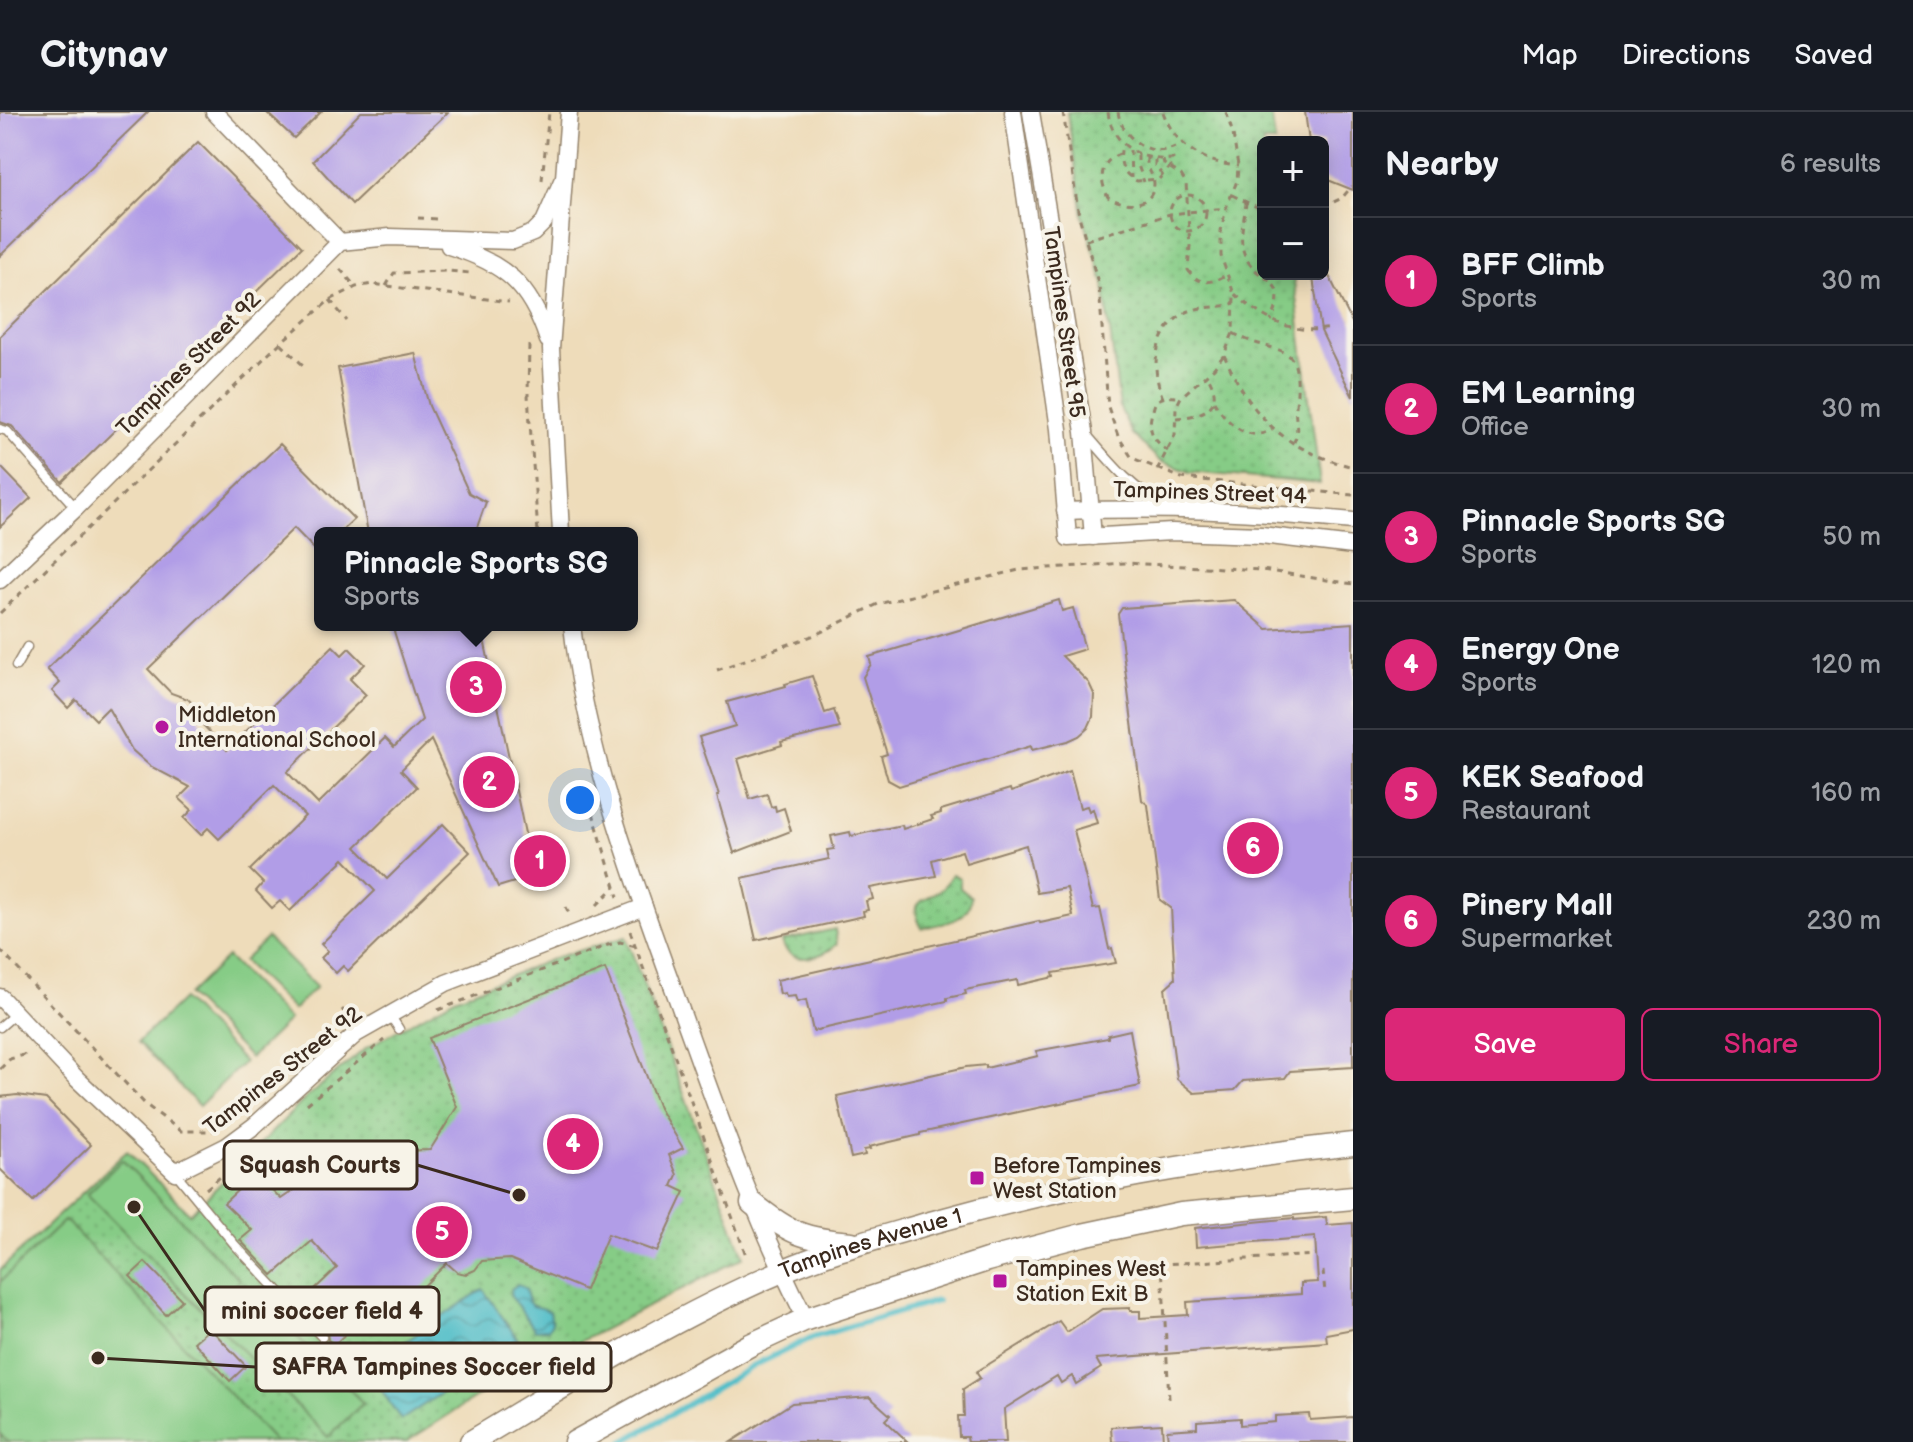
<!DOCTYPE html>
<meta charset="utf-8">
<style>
:root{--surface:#171b24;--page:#242831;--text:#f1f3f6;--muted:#9ea1a6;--line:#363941;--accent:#db2777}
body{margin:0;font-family:"Balsamiq Sans",sans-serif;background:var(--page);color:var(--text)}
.controls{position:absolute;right:24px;top:24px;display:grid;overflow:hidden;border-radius:12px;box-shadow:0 4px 20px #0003}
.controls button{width:72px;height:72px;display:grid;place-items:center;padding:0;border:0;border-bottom:2px solid var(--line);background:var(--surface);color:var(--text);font:40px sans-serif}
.you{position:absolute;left:580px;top:688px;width:28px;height:28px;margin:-20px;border:6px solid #fff;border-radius:50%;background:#1a73e8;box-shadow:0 0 0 12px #1a73e833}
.badge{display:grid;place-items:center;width:52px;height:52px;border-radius:50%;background:var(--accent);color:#fff;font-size:26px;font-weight:700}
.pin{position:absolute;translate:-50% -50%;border:4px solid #fff;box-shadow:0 2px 8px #0006}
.popup{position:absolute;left:314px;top:415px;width:324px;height:104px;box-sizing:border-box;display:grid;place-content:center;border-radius:12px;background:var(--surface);filter:drop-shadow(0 2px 6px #0005);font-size:26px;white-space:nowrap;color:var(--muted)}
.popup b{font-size:30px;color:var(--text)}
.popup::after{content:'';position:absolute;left:50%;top:100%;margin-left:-16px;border:16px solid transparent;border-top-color:var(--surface)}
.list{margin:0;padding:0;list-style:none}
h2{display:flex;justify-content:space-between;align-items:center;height:104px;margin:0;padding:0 32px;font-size:34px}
h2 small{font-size:26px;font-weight:400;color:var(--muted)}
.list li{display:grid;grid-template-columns:52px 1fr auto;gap:24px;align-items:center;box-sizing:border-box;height:128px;padding:0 32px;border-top:2px solid var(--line)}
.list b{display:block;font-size:30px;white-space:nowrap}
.list p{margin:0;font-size:26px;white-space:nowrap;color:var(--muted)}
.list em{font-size:26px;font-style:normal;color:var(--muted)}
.actions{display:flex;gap:16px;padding:24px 32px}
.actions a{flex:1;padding:18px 0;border:2px solid var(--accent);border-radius:12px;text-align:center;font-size:28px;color:var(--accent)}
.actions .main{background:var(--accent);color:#fff}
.map{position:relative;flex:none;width:1353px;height:1330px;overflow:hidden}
header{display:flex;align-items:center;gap:48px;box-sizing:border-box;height:112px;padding:0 40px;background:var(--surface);border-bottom:2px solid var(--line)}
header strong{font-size:38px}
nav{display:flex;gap:44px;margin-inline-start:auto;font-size:28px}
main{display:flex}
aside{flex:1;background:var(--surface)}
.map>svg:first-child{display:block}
</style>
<header>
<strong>Citynav</strong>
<nav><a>Map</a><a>Directions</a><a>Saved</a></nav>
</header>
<main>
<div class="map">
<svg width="1353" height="1330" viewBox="0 0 1353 1330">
<defs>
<pattern id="grass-dots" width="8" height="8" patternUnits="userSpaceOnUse" patternTransform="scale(2)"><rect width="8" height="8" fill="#86cc86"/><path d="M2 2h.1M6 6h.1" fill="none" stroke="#75af73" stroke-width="1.8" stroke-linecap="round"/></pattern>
<pattern id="water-waves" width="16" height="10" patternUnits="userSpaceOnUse" patternTransform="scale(2)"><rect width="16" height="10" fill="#50bdc8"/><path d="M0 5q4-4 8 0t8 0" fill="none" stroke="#449aa2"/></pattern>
</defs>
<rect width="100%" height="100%" fill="#f7f3e8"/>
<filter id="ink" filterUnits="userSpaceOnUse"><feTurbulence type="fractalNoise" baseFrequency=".0125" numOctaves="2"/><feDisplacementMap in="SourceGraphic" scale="16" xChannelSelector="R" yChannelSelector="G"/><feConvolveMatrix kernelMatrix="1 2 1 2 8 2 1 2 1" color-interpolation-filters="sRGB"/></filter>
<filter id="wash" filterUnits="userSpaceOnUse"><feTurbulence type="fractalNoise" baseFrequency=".006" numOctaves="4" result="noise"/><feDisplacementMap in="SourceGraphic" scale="32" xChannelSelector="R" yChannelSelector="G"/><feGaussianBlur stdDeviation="1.8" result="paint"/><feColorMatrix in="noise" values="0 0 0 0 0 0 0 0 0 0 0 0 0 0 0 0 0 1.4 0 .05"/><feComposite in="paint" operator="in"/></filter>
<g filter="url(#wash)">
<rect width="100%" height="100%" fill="#eedcba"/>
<!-- grass -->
<g fill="url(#grass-dots)" stroke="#607b52" stroke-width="2">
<polygon points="1067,0 1271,0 1275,30 1263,30 1263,162 1293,162 1320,372 1190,360 1160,349 1132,322 1120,296 1104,172 1083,103"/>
<path d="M952 762 960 766V776L971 785C969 811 943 811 922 816 904 784 934 788 944 774 947 770 949 766 952 762Z"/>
<path d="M835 817 837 832C822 847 788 855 782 829Z"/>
<polygon points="626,825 744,1145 492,1275 406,1330 0,1330 0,1158 127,1039 190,1102 306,986 366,936 455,886 557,845"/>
</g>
<!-- garden -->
<g fill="#86cc86" stroke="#607b52" stroke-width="2">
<polygon points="267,826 316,875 293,898 243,849"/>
<polygon points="227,845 289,908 250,946 188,883"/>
<polygon points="183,887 244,950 199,994 138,930"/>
<polygon points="122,1048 240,1168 205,1201 87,1082"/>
<polygon points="65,1108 275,1330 8,1330 0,1322 0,1170"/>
<polygon points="244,1171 363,1291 328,1325 209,1205"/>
</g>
<!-- water -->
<g fill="url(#water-waves)" stroke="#467473" stroke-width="2">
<path d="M518 1172 526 1177C530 1203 533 1189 550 1200L552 1211 548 1217 535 1218 510 1183 511 1177Z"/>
<polygon points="483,1177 519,1229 401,1308 367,1256"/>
</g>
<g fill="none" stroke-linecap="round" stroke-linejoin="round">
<!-- stream -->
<polyline stroke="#50bdc8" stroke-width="6" points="623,1330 757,1252 813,1225 937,1189"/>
</g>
<g id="blocks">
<!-- building -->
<g fill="#b19de7">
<polygon points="0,0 148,0 0,144"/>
<polygon points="266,0 321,0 294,26"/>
<polygon points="361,0 448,0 352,92 313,49"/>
<polygon points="1305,0 1353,0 1353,78 1323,66 1323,30 1309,30"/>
<polygon points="198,30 302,135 62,370 12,314 0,310 0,224"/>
<polygon points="1329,164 1353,212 1353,285 1321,219 1313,166"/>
<polygon points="415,241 429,294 469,381 486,390 475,421 368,421 338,256"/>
<polygon points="280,332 354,407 339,421 320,421 320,443 294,416 148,557 171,581 188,587 195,594 201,611 227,638 333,534 342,543 349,536 365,552 350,567 366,583 287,660 318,692 385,626 394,635 422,608 392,513 481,513 534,764 498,775 431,628 401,658 417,675 356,735 387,767 443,712 470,740 348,859 343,854 336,861 321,846 328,839 321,832 375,779 344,747 290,799 280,789 272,796 256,779 263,771 250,758 305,704 274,673 219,727 208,716 201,723 184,706 192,698 179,686 190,675 150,654 132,638 108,596 96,608 76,588 68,596 52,579 60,571 47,557"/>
<polygon points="0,354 31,386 0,415"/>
<polygon points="1059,488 1062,499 1073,496 1085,537 1062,544 1089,571 1094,582 1093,605 1088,616 1079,624 1068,629 1032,638 1031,634 899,674 888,668 881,644 887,642 863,565 871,552 869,545"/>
<polygon points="1234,488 1267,517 1353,511 1353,955 1290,959 1285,966 1243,969 1235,978 1194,981 1177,967 1165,876 1175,867 1171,796 1160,788 1148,693 1142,688 1118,502 1122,496"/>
<polygon points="812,564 825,601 834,598 840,616 781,630 782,633 738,647 750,687 767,682 771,695 775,694 776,699 784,696 791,719 734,741 717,684 719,683 699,625 735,614 727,590 786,574 785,572"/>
<polygon points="1070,659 1080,696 1087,694 1089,699 1093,697 1097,711 1074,718 1093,797 1100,796 1109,837 1112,836 1116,851 1053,861 1054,865 1018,873 1017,868 965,878 966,882 947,886 947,889 813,919 806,888 797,890 795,884 786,885 785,881 780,882 777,868 1039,809 1040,811 1073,804 1067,776 1037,781 1026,733 966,751 962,739 932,748 936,764 870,776 873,787 866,789 868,798 863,799 864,804 756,828 742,766 829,747 827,738 834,737 831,724 850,720 851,724 902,713 903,717 933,707 931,704 941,701 941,698 1010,677 1011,680"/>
<polygon points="605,857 659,996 683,1036 669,1043 677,1063 672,1074 685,1080 657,1140 608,1122 585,1178 510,1147 482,1149 475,1158 466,1162 457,1160 447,1151 384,1213 370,1199 334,1233 328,1228 327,1220 300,1191 337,1156 312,1129 273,1163 240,1128 252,1118 224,1091 256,1061 281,1087 329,1054 326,1040 337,1033 398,1032 397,1039 430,1038 457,995 429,926"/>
<polygon points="1130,918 1140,974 920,1021 920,1023 869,1035 870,1037 864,1038 865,1043 851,1046 837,984 966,955 986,953 986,956 1038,944 1036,939 1108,926 1108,923"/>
<polygon points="17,983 46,987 91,1033 33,1089 0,1057 0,985"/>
<polygon points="1326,1105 1327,1113 1353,1111 1353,1217 1326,1222 1327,1230 1096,1247 1101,1256 1076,1272 1072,1264 1061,1271 1057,1264 1004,1297 1006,1330 968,1330 967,1325 959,1325 958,1304 964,1304 963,1277 980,1266 976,1260 1059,1209 1067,1220 1102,1197 1130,1196 1130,1199 1140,1199 1140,1206 1188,1203 1187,1190 1301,1182 1301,1171 1318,1170 1315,1125 1196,1135 1195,1116 1294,1106 1294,1108"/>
<polygon points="145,1150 182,1188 166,1203 130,1164"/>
<polygon points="210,1216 246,1254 230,1269 194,1230"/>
<polygon points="870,1285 890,1303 885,1308 908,1330 731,1330 792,1291"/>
<polygon points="1309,1302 1310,1308 1353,1305 1353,1330 1168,1330 1167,1318 1197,1316 1197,1309 1240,1306 1240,1313 1275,1310 1275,1304"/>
<polygon points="1162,1312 1163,1330 1112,1330 1111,1315"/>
</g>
</g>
</g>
<g filter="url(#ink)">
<use href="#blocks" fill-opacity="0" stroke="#94836c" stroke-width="2"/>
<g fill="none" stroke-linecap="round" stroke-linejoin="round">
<defs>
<g id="service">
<polyline points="0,317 7,319 76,396"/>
<path d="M1087 323C1111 351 1132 377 1165 394"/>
<polyline points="16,554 27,535"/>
<polyline points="390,903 399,917"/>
<polyline points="0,915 15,902"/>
<polyline points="175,1060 235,1133 322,1225"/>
</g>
<g id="minor">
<polyline points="214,0 340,130"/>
<polyline points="1013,0 1059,317 1068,426 1172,420 1261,423 1353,434"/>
<polyline points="1031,0 1084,320 1093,425"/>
<path d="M449 134C504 151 530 172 548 228"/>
<path d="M1065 399C1163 395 1256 399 1353 409"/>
<polyline points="561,421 551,237 569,0"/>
<polyline points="0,468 76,396 340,130 390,125 513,129 533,121 544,110 562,69"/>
<path d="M572 513C587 646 636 773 681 898 719 1003 755 1108 806 1207"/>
<polyline points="0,885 77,967 175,1060 227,1034 254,1014 356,922 446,871 644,795"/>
</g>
<g id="secondary">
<path d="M752 1091C790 1122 804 1127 852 1131"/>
<path id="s1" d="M471 1330C571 1270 672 1206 780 1160 828 1139 879 1126 930 1111 1072 1071 1206 1048 1353 1032"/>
<polyline points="575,1330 750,1233 806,1207 987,1148 1082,1123 1181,1102 1353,1086"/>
</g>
</defs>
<!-- service casing -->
<use href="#service" stroke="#94836c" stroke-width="11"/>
<!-- minor casing -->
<use href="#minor" stroke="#94836c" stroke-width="19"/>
<!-- secondary casing -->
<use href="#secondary" stroke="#94836c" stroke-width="25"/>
<!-- path -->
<g stroke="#94836c" stroke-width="3" stroke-dasharray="6 6" stroke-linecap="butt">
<polyline points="1063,0 1079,104 1099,174 1108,295 1118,324 1132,346 1182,366 1353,383"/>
<path d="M1108 0C1112 33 1141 50 1173 47L1169 56 1159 67 1137 69C1120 61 1119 48 1122 32"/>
<path d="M1118 0C1122 28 1156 51 1181 31"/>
<path d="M1163 0C1175 34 1203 51 1238 54"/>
<polyline points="1130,38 1131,66"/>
<path d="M1120 42C1099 49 1099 68 1108 85 1123 94 1154 97 1154 71 1153 61 1146 57 1147 46"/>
<polyline points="1138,43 1138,53 1144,70"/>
<polyline points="1155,48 1155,53 1163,64"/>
<path d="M1163 48 1164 52 1181 63 1186 71 1190 134 1188 158C1199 174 1212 172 1227 162"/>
<polyline points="542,68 549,0"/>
<circle cx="1188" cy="101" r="18"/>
<polyline points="1232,83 1263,98"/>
<path d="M1246 90C1245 107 1238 124 1244 141 1256 174 1293 162 1271 209"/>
<polyline points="1323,95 1342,86 1352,74"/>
<polyline points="418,106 438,107"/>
<polyline points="1086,128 1170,102 1226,96"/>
<polyline points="340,157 356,175"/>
<polyline points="386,174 394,161 447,159 470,161"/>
<path d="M1235 182C1264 208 1292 223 1332 216"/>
<polyline points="330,188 347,209"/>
<path d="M1233 221C1279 247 1303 222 1296 294 1294 307 1300 317 1294 330"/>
<polyline points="281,232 304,254"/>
<polyline points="529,233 528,283 538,421"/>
<path d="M1224 243C1252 306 1285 338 1353 355"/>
<path d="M1163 286C1150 256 1154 218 1185 201 1200 193 1219 197 1235 191"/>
<path d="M1214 289C1225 309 1248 333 1272 317"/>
<path d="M1176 306C1205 304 1226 294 1207 263"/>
<path d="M1168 339C1153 328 1146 317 1153 298 1155 292 1154 290 1160 287 1166 284 1174 285 1181 285"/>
<polyline points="1157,358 1175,323 1176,295 1181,285 1214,256 1224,243 1233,221 1234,182 1221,144 1221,119 1226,96 1237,69 1238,54 1233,22 1226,0"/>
<polyline points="0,501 280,231 330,188 356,175 372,172 509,190"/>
<polyline points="717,558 815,523 878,492 1019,458 1125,451 1262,458 1353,472"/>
<polyline points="593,701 618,785"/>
<polyline points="597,793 615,775"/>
<polyline points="566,795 570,804"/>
<polyline points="630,819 747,1146"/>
<polyline points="0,838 146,993 181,1019 213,1019"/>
<polyline points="342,897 349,906"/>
<polyline points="438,898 608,833 620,830 636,834"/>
<polyline points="0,957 10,947 27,942"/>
<polyline points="307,992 384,928"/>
<polyline points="206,1077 237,1051"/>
<polyline points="1323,1159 1325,1181"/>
<polyline points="1169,1287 1162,1152 1316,1143"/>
</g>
<!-- service -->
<use href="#service" stroke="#fff" stroke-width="8"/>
<!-- minor -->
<use href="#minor" stroke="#fff" stroke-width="16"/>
<!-- secondary -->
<use href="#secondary" stroke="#fff" stroke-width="22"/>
</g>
</g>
<!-- markers -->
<g fill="#b5179e" stroke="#f7f3e8" stroke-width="3">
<circle cx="162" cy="615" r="8"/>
<rect x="969" y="1058" width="16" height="16" rx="4"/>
<rect x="992" y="1161" width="16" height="16" rx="4"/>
</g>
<g text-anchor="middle" stroke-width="8" stroke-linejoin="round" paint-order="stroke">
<!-- street labels -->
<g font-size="22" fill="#3b2a1e" stroke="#f7f3e8">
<text transform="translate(1065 210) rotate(82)" y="8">Tampines Street 95</text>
<text transform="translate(188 251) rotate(-45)" y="8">Tampines Street 92</text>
<text transform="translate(1210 380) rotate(2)" y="8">Tampines Street 94</text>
<text transform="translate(282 958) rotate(-38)" y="8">Tampines Street 92</text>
<text dy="8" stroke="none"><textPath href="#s1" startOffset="448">Tampines Avenue 1</textPath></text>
</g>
<!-- poi labels -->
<g font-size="22" fill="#3b2a1e" stroke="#f7f3e8" text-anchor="start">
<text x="178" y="610">Middleton<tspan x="178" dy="25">International School</tspan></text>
<text x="993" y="1061">Before Tampines<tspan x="993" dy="25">West Station</tspan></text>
<text x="1016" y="1164">Tampines West<tspan x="1016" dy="25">Station Exit B</tspan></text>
</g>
</g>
<!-- callouts -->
<path fill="none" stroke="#3b2a1e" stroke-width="3" d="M519 1083L417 1053M134 1095L205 1199M98 1246L256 1255"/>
<g fill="#3b2a1e" stroke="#f7f3e8" stroke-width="3">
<circle cx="519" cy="1083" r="8"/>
<circle cx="134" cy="1095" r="8"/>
<circle cx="98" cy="1246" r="8"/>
</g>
<g fill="#f7f3e8" stroke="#3b2a1e" stroke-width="3">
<rect x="224" y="1029" width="193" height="48" rx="8"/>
<rect x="205" y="1175" width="234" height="48" rx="8"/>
<rect x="256" y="1231" width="355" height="48" rx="8"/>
</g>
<g font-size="24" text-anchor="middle" font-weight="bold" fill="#3b2a1e">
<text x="320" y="1061">Squash Courts</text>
<text x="322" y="1207">mini soccer field 4</text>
<text x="434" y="1263">SAFRA Tampines Soccer field</text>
</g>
</svg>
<div class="controls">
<button>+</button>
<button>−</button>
</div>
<div class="you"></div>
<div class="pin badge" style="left:540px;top:749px">1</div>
<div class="pin badge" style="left:489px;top:670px">2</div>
<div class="pin badge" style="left:476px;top:575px">3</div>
<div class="popup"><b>Pinnacle Sports SG</b>Sports</div>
<div class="pin badge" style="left:573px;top:1032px">4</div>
<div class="pin badge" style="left:442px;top:1120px">5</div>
<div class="pin badge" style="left:1253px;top:736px">6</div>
</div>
<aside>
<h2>Nearby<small>6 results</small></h2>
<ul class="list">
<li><span class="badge">1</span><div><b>BFF Climb</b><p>Sports</p></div><em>30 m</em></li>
<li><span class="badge">2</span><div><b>EM Learning</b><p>Office</p></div><em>30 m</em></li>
<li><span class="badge">3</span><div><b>Pinnacle Sports SG</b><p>Sports</p></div><em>50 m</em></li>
<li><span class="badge">4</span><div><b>Energy One</b><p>Sports</p></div><em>120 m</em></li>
<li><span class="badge">5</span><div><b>KEK Seafood</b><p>Restaurant</p></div><em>160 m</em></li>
<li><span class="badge">6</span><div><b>Pinery Mall</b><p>Supermarket</p></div><em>230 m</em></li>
</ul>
<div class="actions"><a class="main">Save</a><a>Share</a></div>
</aside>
</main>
